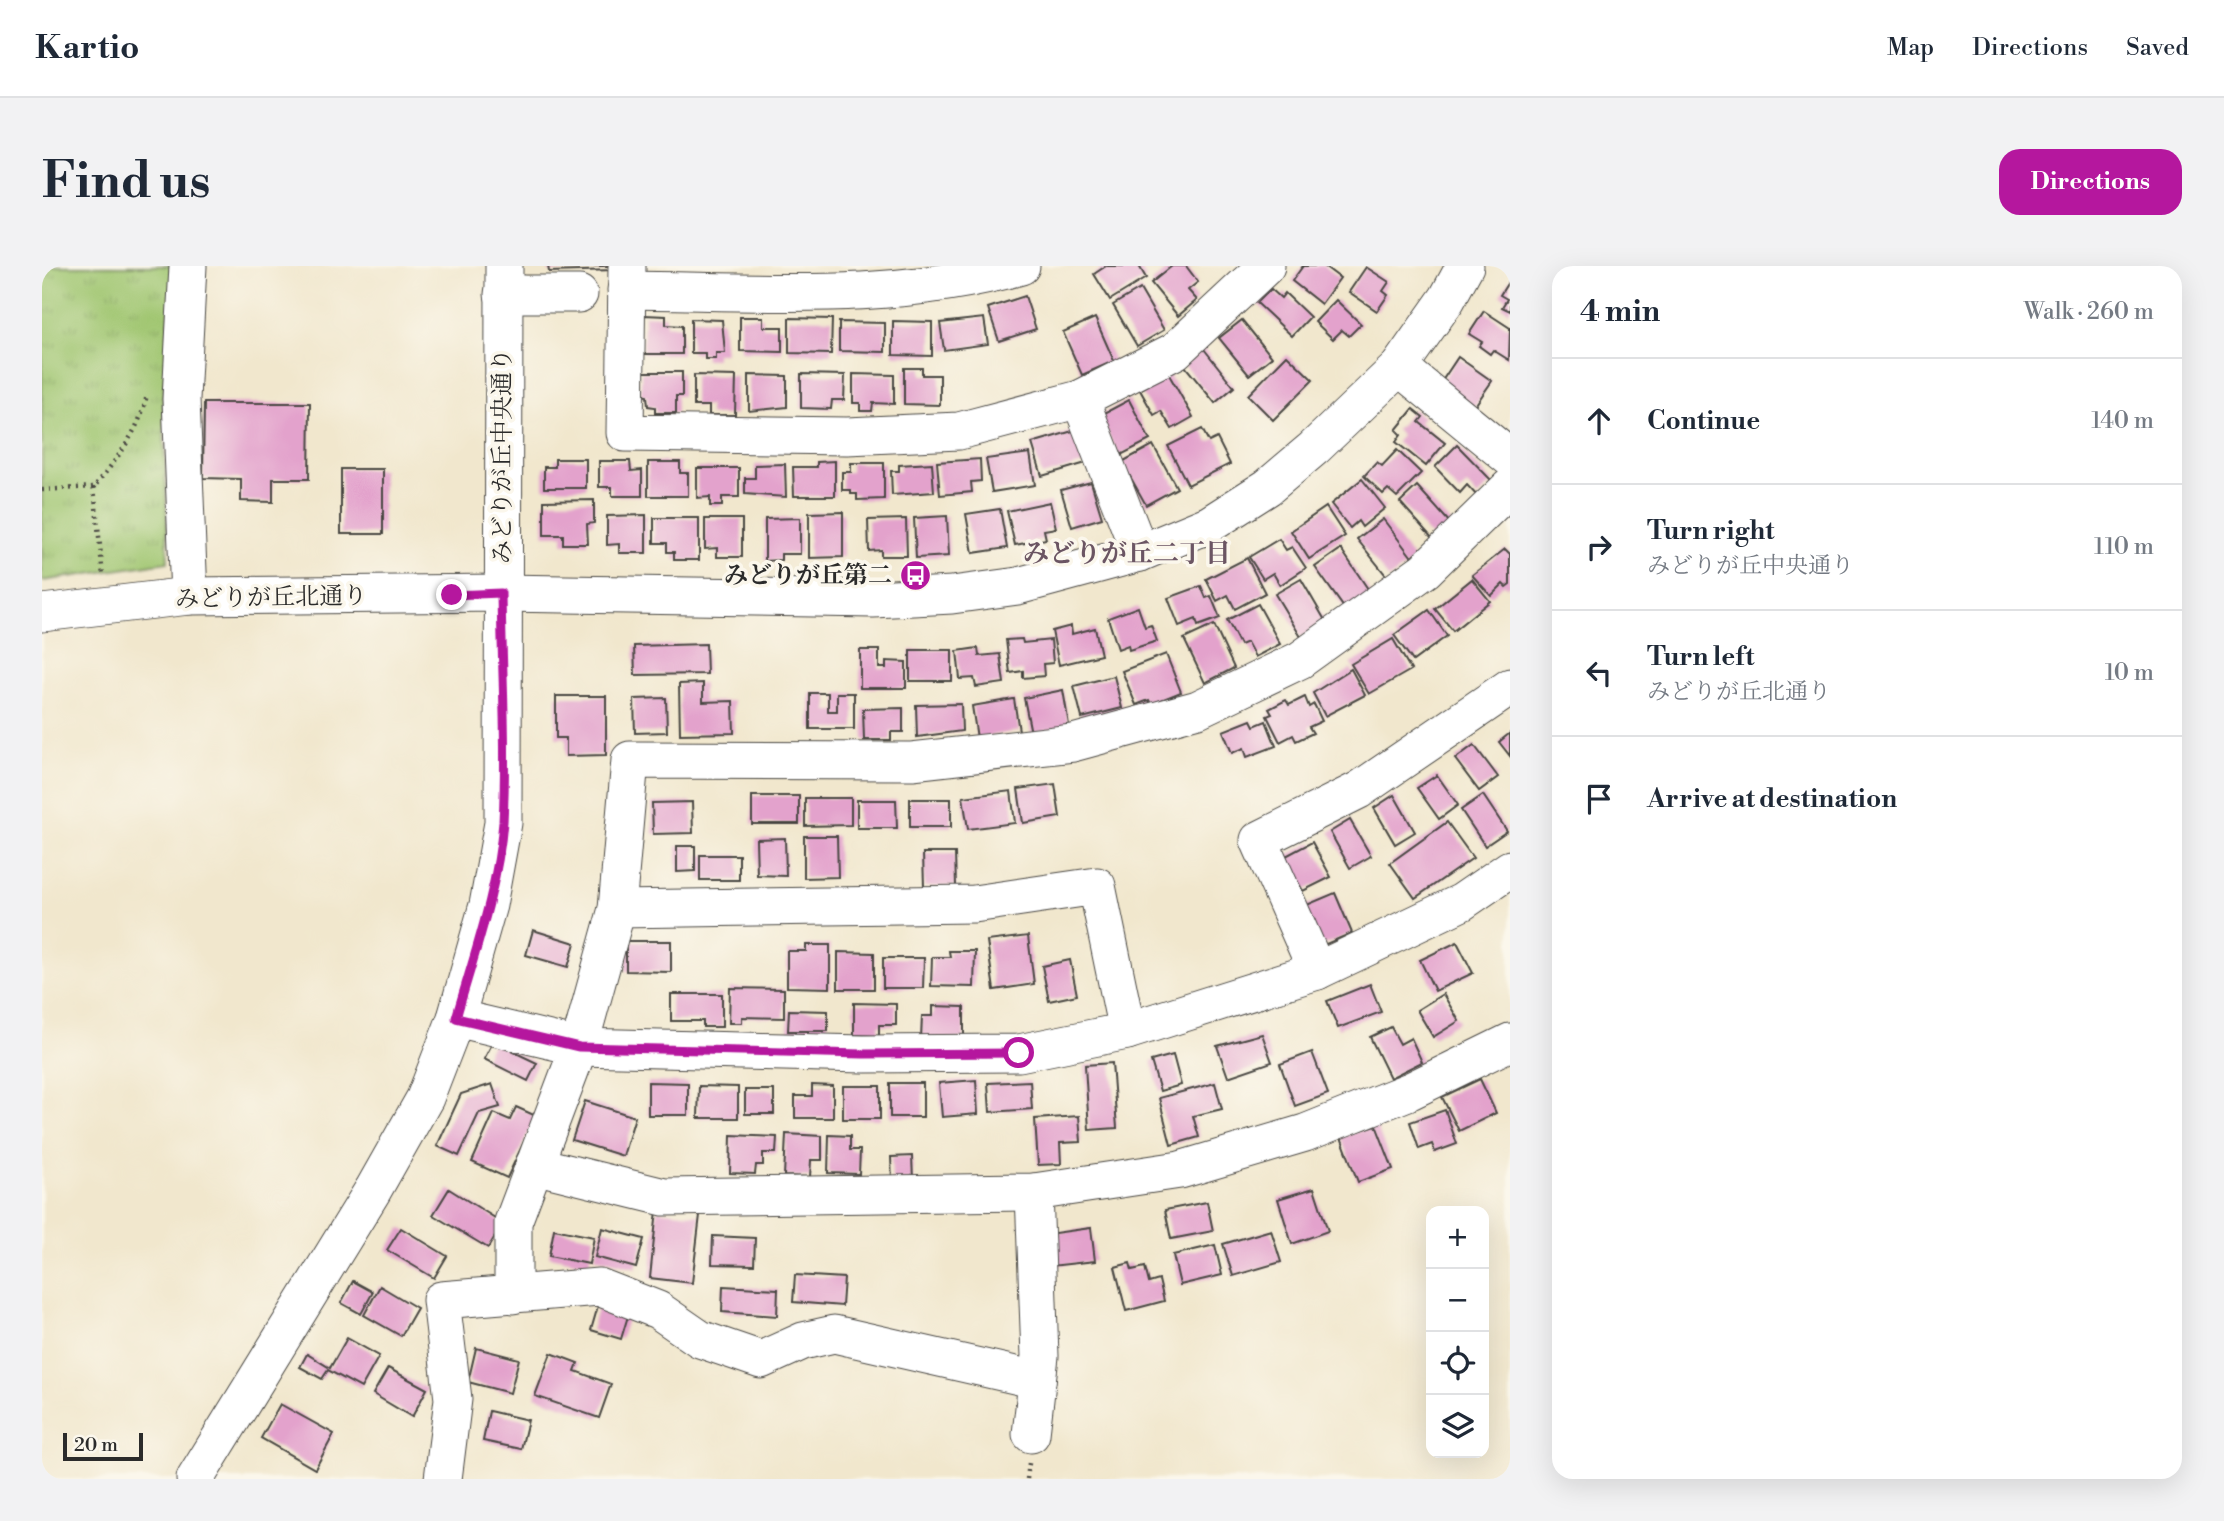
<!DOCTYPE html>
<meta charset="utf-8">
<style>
:root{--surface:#fff;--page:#f2f2f3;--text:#1f2937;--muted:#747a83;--line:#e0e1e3;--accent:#b5179e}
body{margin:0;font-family:"Libre Bodoni","Noto Serif JP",serif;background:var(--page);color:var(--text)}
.controls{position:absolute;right:21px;bottom:21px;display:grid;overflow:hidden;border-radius:14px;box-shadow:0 7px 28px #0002}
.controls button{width:63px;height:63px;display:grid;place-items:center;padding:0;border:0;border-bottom:2px solid var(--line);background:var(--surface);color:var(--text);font:35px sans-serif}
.scale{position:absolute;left:21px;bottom:18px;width:80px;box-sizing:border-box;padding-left:7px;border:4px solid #2b2b2b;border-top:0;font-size:19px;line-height:24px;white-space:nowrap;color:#2b2b2b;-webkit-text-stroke:5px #fbf7ec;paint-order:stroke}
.stop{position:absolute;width:21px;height:21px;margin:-16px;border:5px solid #b5179e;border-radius:50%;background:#fff}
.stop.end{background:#b5179e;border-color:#fff;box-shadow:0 2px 7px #0008}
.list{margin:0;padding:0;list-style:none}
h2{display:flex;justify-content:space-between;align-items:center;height:91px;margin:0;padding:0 28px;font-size:30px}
h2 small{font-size:23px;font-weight:400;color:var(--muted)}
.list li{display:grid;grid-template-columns:46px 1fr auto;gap:21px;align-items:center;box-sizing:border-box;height:126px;padding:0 28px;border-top:2px solid var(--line)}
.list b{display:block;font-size:26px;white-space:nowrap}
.list p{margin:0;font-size:23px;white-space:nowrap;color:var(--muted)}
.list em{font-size:23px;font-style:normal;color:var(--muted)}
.icon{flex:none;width:38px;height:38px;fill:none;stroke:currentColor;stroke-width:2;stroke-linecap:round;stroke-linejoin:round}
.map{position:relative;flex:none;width:1468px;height:1213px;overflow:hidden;border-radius:21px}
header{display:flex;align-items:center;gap:42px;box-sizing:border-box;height:98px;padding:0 35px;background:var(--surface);border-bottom:2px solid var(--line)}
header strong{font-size:33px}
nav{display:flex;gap:38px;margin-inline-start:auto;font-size:24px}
.intro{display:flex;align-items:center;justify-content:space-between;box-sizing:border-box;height:168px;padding:0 42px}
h1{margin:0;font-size:49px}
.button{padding:18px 32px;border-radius:21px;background:var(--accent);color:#fff;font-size:24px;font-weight:700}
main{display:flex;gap:42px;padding:0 42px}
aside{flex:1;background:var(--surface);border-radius:21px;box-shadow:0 7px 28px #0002}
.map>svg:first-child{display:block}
</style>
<header>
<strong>Kartio</strong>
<nav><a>Map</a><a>Directions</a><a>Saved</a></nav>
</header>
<div class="intro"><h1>Find us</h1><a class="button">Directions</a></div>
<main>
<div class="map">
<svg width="1468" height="1213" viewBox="0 0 1468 1213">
<defs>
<pattern id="grass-tufts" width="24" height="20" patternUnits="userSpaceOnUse" patternTransform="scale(1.75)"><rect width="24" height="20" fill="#a0c671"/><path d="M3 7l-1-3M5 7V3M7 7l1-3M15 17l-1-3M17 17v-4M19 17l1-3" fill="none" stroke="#8aaa62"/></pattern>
</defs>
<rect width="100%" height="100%" fill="#fbf7ec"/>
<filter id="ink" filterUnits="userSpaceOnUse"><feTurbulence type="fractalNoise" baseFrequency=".0143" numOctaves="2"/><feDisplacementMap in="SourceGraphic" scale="14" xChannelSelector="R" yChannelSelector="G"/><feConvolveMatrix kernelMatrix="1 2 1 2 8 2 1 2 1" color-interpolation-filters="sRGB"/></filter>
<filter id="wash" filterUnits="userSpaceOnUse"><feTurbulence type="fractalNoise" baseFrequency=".00686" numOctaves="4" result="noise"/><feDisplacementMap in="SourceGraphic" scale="28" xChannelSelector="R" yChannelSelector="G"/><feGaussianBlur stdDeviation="1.57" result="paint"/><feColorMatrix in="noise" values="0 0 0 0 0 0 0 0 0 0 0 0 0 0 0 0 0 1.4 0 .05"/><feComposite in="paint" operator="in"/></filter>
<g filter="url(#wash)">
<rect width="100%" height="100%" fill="#f1e7cd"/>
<!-- grass -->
<polygon fill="url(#grass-tufts)" stroke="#66784e" stroke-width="2" points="0,0 131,0 121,133 126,296 0,315"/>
<g id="blocks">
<!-- building -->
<g fill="#e3a2cc">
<polygon points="506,0 572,0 572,4 507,6"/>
<polygon points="1064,0 1097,0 1104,12 1068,34 1052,8"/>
<polygon points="1130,0 1144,0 1156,16 1146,24 1155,34 1136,50 1109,17"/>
<polygon points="1261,0 1282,0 1298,12 1279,38 1250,15"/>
<polygon points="1324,1 1347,16 1341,25 1346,29 1335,45 1307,26"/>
<polygon points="1468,13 1468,45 1460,41 1465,33 1458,29"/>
<polygon points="1098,23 1122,64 1095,80 1071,39"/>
<polygon points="1229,23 1239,32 1243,27 1268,51 1250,70 1215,37"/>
<polygon points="983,30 994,63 957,75 946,42"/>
<polygon points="1294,34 1319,58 1307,70 1300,64 1291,73 1273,56"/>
<polygon points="1442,45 1468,62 1467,94 1451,84 1448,88 1437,80 1440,76 1427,68"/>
<polygon points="602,49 624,50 624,59 640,60 640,88 601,88"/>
<polygon points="698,51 721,51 721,61 740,61 740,86 698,85"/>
<polygon points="747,52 790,53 789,88 747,87"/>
<polygon points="942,52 946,78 902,84 898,57"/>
<polygon points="1053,52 1072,95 1040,109 1021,66"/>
<polygon points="649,53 680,54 683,87 674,87 674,93 663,93 663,87 649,87"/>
<polygon points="1200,54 1230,91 1207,109 1177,72"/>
<polygon points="851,55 890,56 890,90 851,89"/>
<polygon points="797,56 843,57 843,86 797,85"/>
<polygon points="1162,83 1192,121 1173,137 1142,99"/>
<polygon points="1245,89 1271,114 1231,154 1206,129"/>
<polygon points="1416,91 1450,115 1432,141 1398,118"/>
<polygon points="862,102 880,102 880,109 898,109 898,139 862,138"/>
<polygon points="599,106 640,106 640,130 634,130 634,147 613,147 613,141 606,140 605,130 599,129"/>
<polygon points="1126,107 1151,151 1130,163 1119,145 1112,149 1098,124"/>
<polygon points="759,108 803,109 802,134 790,134 789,143 759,142"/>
<polygon points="811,108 852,109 852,138 831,137 830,145 818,145 818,137 811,137"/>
<polygon points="652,109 694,110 693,149 667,149 667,140 652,140"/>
<polygon points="707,109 745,110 745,141 707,145"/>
<polygon points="1087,134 1108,174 1077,190 1057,150"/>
<polygon points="162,137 268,137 267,213 231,213 231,236 199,235 199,213 161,212"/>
<polygon points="1371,143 1381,151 1377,156 1403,177 1384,200 1354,176 1359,169 1354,164"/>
<polygon points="1160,163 1167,176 1175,172 1188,198 1146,219 1126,180"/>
<polygon points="1034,164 1044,197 1000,210 990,177"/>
<polygon points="1111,179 1135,222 1104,239 1080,196"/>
<polygon points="1415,179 1451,216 1436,231 1425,219 1418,227 1393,201"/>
<polygon points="1355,184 1379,207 1355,231 1346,223 1341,228 1322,210 1335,196 1340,200"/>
<polygon points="988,187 993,219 950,226 944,193"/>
<polygon points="513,193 544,193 544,222 502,222 502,201 513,201"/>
<polygon points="938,193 939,215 929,216 930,226 898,229 895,196"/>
<polygon points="557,195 588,195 589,205 600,204 600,230 570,230 570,221 557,221"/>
<polygon points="793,195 793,230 752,230 751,201 775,201 775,196"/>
<polygon points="606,196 638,196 638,207 646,207 646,230 606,230"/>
<polygon points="809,197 842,197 842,233 815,234 815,228 809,228 809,224 800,224 800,206 809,206"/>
<polygon points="890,197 892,226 850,229 849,205 857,205 857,199"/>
<polygon points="743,198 744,231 703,228 703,212 713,212 713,199"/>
<polygon points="655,202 697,202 697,231 680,231 680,240 668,240 668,231 655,232"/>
<rect x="299" y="203" width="42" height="65"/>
<polygon points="1320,213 1343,242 1320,261 1316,255 1308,262 1289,238"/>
<polygon points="1049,216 1060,252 1030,261 1019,224"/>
<polygon points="1375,220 1409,258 1391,273 1358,236"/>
<polygon points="552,234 552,257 545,258 546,278 521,278 521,269 502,269 502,235"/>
<polygon points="1008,236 1014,262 1002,264 1004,273 973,279 965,245"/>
<polygon points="1284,241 1303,270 1267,293 1249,265"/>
<polygon points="958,243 965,282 931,287 924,248"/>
<polygon points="801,246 801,291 767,292 767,247"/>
<polygon points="604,249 604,287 577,287 577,278 565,279 565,250"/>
<polygon points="905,250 907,290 874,292 872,252"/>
<polygon points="612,252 657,252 657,294 632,294 632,286 625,286 625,277 612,277"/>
<polygon points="758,252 758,288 739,288 739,294 723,295 723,253"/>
<polygon points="663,253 700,253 700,291 675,291 675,282 663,283"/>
<polygon points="864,253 865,290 839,290 839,284 827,285 826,254"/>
<polygon points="1341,253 1372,294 1347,313 1315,273"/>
<polygon points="1237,273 1244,284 1250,281 1264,302 1238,319 1231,307 1221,313 1207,291"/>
<polygon points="1299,283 1330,329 1305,346 1273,301"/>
<polygon points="1463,283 1468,288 1468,318 1464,321 1461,318 1449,330 1430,309"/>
<polygon points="1205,292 1223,327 1193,343 1186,329 1175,335 1164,313"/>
<polygon points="1259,313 1284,356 1259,371 1233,328"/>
<polygon points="1430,313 1448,335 1411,365 1393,343"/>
<polygon points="1159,320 1164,332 1169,330 1178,352 1156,360 1154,353 1137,360 1126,332"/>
<polygon points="1216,338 1238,378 1213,391 1205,376 1198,379 1185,354"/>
<polygon points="1096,341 1103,361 1109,359 1115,375 1087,384 1086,379 1076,383 1066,352"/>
<polygon points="1387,344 1405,370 1371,395 1352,369"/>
<polygon points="1172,359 1192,402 1163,417 1142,373"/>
<polygon points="1029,360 1030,368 1053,362 1059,389 1017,399 1010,365"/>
<polygon points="980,373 981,377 1009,374 1011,397 1001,398 1002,410 981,412 981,405 968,407 964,374"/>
<polygon points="1351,373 1369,404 1327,428 1309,398"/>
<polygon points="664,378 665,408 593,409 592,380"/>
<polygon points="936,382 937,390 958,388 962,417 934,421 932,412 918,413 915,385"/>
<polygon points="818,384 837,384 837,402 844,402 844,395 864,396 864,422 818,422"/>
<rect x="868" y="384" width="42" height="31"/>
<polygon points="1124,388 1139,426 1109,438 1107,434 1094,439 1080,405"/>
<polygon points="1309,403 1323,429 1283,450 1271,427"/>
<polygon points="1072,410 1080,442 1040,452 1032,420"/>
<polygon points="661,417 661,436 691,435 692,467 638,468 637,418"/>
<polygon points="1021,424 1027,459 989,467 982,432"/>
<polygon points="768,427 786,427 786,445 795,445 795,427 812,427 812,463 768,463"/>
<polygon points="514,430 564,430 564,489 524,490 524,472 514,472"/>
<polygon points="1263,431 1267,441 1272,438 1280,455 1267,461 1271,467 1254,475 1251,469 1238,476 1225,450 1230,448 1227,443 1244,434 1247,439"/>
<polygon points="624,432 625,466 593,467 592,433"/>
<polygon points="972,433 977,465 935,472 930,440"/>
<polygon points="919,438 920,465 875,471 874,439"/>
<polygon points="861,442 861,466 849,466 849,474 822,474 821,443"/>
<polygon points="1209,454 1212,460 1224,455 1234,480 1205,491 1202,482 1190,487 1181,465"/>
<polygon points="1468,467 1468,490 1457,476"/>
<polygon points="1432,479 1456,511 1437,525 1413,493"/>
<polygon points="1395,509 1416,539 1397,553 1375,522"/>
<polygon points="1013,518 1018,551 981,557 976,523"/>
<polygon points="969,525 973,557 926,563 921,531"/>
<polygon points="1352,529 1373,566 1353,578 1332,542"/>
<polygon points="1441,529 1465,565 1443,580 1419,544"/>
<rect x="710" y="530" width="47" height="28"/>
<polygon points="763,532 809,532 809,559 763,560"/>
<rect x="868" y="533" width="41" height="28"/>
<polygon points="815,534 854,534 855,562 815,562"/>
<polygon points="650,536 651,567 611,568 610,537"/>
<polygon points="1308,554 1329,590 1308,602 1288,566"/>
<polygon points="1405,556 1431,592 1373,632 1348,597"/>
<polygon points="762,570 795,570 796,611 762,612"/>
<polygon points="743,572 744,610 715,609 714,573"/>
<polygon points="1270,576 1289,611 1261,625 1242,591"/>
<polygon points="635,580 653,580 653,605 635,606"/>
<polygon points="881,587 913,587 914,620 882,621"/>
<rect x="658" y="589" width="39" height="25"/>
<polygon points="1293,627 1310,667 1277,681 1260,641"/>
<polygon points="491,664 533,677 526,701 484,689"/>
<polygon points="986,670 992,718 952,724 945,675"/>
<polygon points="584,675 629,675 629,706 584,705"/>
<polygon points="1415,676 1431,707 1393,725 1378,694"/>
<polygon points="764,679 788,679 788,722 745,721 745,685 764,685"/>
<polygon points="907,685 933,685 932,721 889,720 890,691 908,691"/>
<polygon points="796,686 832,687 832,723 796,723"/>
<polygon points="841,692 882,692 881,722 841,722"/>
<polygon points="1028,694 1035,729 1007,735 1000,700"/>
<polygon points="1328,718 1339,746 1296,762 1285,735"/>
<polygon points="688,722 742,723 742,752 700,751 700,757 687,757"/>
<polygon points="629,728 680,728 680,761 661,761 661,755 629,755"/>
<polygon points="1401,728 1417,755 1391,771 1375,744"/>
<polygon points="812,737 854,738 854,759 837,759 837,770 812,769"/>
<polygon points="891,740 922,741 922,773 879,773 880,750 891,750"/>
<polygon points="747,744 786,745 786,765 746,765"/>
<polygon points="1349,761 1358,778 1369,772 1380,796 1348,812 1328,771"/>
<polygon points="1220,768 1230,796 1186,811 1175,780"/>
<polygon points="451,776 495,797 486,815 442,793"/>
<polygon points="1270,786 1286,828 1253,840 1238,798"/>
<polygon points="1131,789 1139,819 1118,825 1109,795"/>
<polygon points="1070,797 1075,862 1047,864 1043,799"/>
<polygon points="1438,813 1454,847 1417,865 1400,831"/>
<polygon points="934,814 936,848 900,851 897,817"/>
<polygon points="988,815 990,843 948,846 946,817"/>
<polygon points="606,816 646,817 646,849 606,849"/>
<rect x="848" y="817" width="33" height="34"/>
<polygon points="1173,817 1180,843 1151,850 1157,871 1129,879 1117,832"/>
<polygon points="450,818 458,841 437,847 417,890 395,880 419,828"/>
<polygon points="770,819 791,820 791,852 753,852 753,830 770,830"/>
<polygon points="657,820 696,821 696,852 656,852"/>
<rect x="801" y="820" width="37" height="33"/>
<rect x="703" y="824" width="29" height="24"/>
<polygon points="543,835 593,851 581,890 530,874"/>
<polygon points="474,841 494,850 465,912 430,896 452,847 468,854"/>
<polygon points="1403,844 1415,878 1393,886 1390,878 1377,883 1368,856"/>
<polygon points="1037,850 1039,876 1018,877 1019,898 996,899 993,853"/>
<polygon points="1334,859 1351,903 1316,916 1299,871"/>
<polygon points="744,868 780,870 780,894 769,894 768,911 742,910"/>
<polygon points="689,869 735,871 734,887 721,887 721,899 714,899 713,908 688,907"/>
<polygon points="787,869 808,870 808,884 818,884 817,908 786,907"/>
<polygon points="870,890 871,914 850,915 849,891"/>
<polygon points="1272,922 1286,965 1250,978 1236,933"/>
<polygon points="407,923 461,957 446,982 391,949"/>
<polygon points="1165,936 1171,965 1129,973 1123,944"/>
<polygon points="615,944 658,949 650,1017 608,1012"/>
<polygon points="359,962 405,990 392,1012 345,984"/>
<polygon points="560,962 602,973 594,1002 553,991"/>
<polygon points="1049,962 1053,995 1009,1000 1005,968"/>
<polygon points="512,963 552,971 547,998 507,990"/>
<polygon points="1229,964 1239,996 1191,1010 1181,978"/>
<polygon points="671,970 713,972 712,999 670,998"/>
<polygon points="1173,979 1180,1009 1138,1019 1131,989"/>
<polygon points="1088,997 1090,1004 1103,1001 1107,1017 1117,1014 1122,1035 1084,1045 1073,1001"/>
<polygon points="753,1009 802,1012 800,1040 751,1036"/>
<polygon points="311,1015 331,1026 319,1048 299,1037"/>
<polygon points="338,1020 375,1042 359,1070 322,1049"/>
<polygon points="681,1020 736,1023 735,1050 680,1046"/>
<polygon points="556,1040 586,1050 579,1073 549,1064"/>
<polygon points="305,1072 337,1090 319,1122 286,1104 280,1113 258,1101 265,1088 288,1102"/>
<polygon points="434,1082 477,1093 468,1127 426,1116"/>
<polygon points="509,1087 536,1097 533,1105 569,1118 557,1152 493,1130"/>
<polygon points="346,1102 385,1123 370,1151 331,1128"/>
<polygon points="238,1138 292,1168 273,1203 219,1172"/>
<polygon points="447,1145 486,1154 479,1183 441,1175"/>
</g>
</g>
</g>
<g filter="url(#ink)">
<use href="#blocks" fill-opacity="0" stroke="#494743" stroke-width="2"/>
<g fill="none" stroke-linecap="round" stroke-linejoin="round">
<defs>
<g id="minor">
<polyline points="146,0 139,133 147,330"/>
<polyline points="585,0 583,167 805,170 917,165 1038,133 1133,85 1224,0"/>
<path d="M584 24C717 25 851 37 979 0"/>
<polyline points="461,28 537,28"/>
<polyline points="1357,101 1468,192"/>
<polyline points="1038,133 1098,287"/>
<polyline points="0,347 147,330 459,327 831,333 910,329 976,320 1098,287 1168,258 1226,221 1272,182 1357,101 1405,33 1423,0"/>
<polyline points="575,643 932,638 1055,620 1085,765"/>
<polyline points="1275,705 1217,574 1317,524 1468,421"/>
<polyline points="414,752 537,781 821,788 977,787 1085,765 1275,705 1420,636 1468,603"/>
<polyline points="492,899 622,931 992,926 1138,904 1263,867 1368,825 1468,776"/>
<polyline points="471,1029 471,956 537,781 575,643 588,494 870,495 1031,477 1156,443 1258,394 1383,304 1468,221"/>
<polyline points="989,1168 998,1090 992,926"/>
<polyline points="153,1213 331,924 383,832 414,752 446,639 461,557 462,0"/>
<polyline points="401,1213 411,1133 399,1034 557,1021 616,1044 658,1073 719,1094 761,1075 792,1068 995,1114"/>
</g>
</defs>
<!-- minor casing -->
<use href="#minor" stroke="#494743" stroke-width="39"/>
<!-- path -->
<g stroke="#494743" stroke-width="4.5" stroke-dasharray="2 5" stroke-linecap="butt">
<polyline points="52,221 61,310"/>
<path d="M0 224 52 221C74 194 99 163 105 128"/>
<polyline points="985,1213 987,1197"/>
</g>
<!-- minor -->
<use href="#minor" stroke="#fff" stroke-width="37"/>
</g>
</g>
<g fill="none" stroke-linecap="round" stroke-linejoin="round" filter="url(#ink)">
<!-- route -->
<path stroke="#b5179e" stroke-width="9" d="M410 329 459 327C460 403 465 480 461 556 456 622 432 689 414 752L537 781 821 788 977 787"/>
</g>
<!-- icons -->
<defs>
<symbol id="bus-disc" viewBox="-11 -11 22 22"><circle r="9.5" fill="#b5179e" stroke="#fbf7ec"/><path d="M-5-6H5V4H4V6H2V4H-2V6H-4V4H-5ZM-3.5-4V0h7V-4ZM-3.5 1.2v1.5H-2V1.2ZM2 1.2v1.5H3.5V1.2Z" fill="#fff"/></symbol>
</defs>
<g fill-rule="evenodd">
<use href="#bus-disc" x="856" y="292" width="35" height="35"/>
</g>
<g text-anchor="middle" stroke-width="7" stroke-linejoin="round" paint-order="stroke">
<!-- street labels -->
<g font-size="24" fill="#2b2b2b" stroke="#fbf7ec">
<text transform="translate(460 190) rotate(-90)" y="8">みどりが丘中央通り</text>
<text transform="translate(229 331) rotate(-1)" y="8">みどりが丘北通り</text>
</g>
<!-- poi labels -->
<g font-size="24" font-weight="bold" fill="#2b2b2b" stroke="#fbf7ec" text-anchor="end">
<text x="850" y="317">みどりが丘第二</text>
</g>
<!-- neighbourhood labels -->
<g font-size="26" font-weight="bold" fill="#6b5563" stroke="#fbf7ec">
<text x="1085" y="296">みどりが丘二丁目</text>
</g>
</g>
</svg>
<div class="controls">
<button>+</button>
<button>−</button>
<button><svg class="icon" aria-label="locate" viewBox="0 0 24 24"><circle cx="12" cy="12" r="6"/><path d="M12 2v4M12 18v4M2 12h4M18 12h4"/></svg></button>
<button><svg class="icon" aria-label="layers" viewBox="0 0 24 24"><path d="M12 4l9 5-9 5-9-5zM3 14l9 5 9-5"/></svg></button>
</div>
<div class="scale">20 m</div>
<div class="stop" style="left:977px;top:787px"></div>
<div class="stop end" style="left:410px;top:329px"></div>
</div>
<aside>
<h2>4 min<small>Walk · 260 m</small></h2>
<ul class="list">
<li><svg class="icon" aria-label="ahead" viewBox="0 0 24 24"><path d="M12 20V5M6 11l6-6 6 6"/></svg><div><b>Continue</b></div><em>140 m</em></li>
<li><svg class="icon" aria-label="right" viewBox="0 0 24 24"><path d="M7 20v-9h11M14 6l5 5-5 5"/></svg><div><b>Turn right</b><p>みどりが丘中央通り</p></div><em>110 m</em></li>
<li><svg class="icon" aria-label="left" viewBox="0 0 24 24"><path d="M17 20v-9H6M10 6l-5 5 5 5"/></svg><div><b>Turn left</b><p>みどりが丘北通り</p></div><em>10 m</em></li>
<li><svg class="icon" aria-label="arrive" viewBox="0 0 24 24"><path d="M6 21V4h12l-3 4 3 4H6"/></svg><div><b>Arrive at destination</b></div></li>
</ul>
</aside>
</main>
